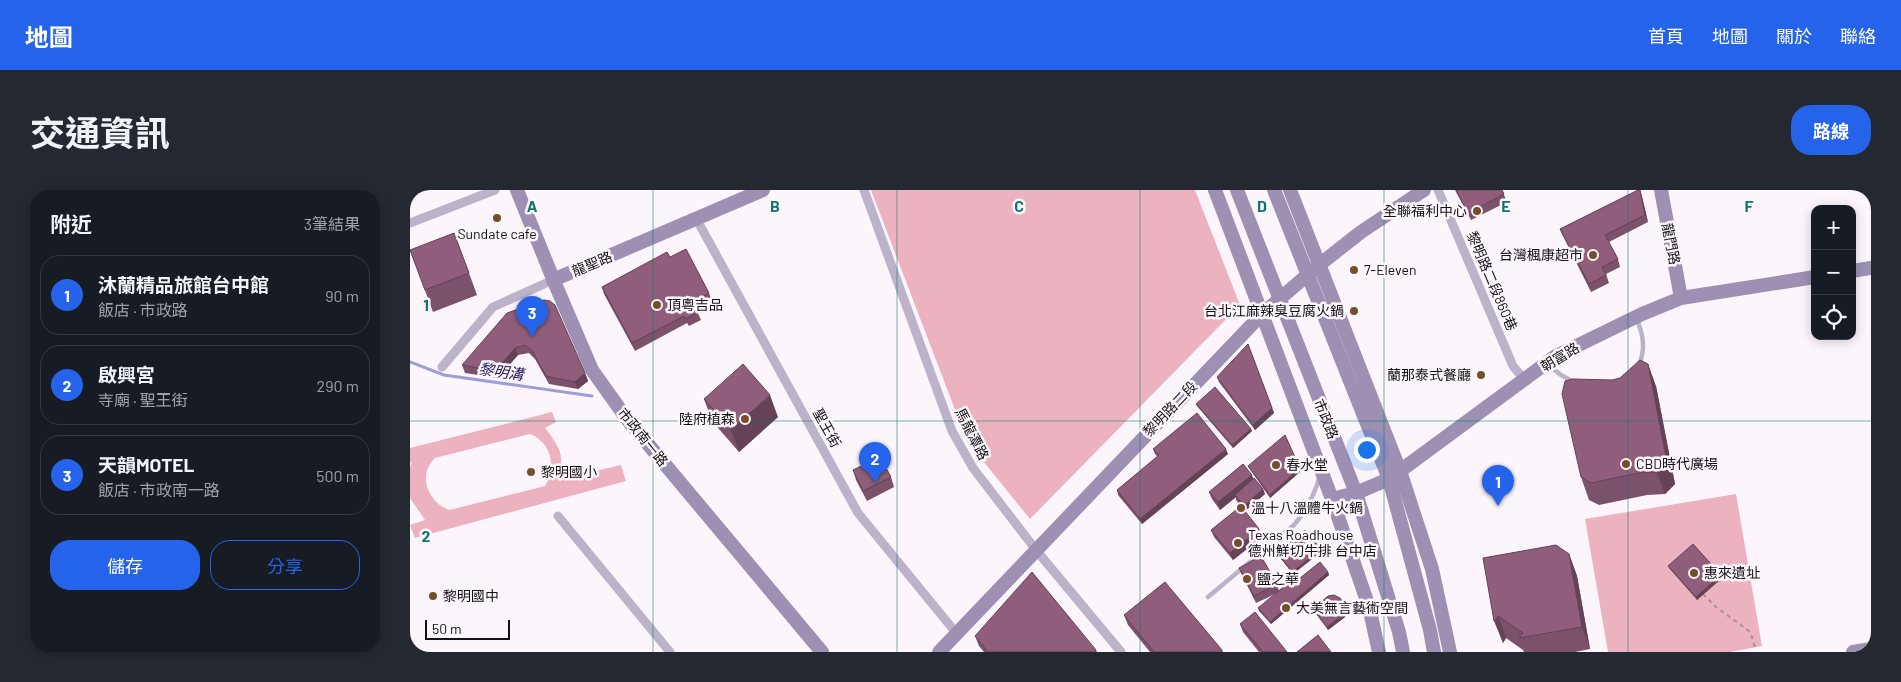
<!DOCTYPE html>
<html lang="zh-TW">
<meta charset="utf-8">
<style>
:root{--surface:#171b24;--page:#242831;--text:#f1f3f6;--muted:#9ea1a6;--line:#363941;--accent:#2563eb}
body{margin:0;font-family:Barlow,"Noto Sans TC",sans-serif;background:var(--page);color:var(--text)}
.controls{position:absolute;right:15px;top:15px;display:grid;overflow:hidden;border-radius:10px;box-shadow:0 2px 12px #0003}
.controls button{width:45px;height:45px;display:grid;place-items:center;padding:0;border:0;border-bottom:1px solid var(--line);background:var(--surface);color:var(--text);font:25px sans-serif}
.scale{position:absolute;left:15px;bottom:12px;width:85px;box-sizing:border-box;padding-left:5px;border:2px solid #131113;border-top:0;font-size:14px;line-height:18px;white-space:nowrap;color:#131113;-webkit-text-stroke:4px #fcf6fc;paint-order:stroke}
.you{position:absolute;left:956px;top:259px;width:18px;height:18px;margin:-12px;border:4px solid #fff;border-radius:50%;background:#1a73e8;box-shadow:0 0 0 8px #1a73e833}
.badge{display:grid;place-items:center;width:32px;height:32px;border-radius:50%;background:var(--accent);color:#fff;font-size:16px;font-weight:700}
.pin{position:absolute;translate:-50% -41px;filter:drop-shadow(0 1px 2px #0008)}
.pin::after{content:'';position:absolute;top:26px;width:18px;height:15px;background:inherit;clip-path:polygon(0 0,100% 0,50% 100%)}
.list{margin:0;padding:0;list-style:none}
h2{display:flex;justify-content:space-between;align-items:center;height:65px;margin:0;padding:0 20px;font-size:21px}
h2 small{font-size:16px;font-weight:400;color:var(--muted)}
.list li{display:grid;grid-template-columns:32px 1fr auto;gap:15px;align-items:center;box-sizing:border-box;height:80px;margin:0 10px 10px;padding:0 10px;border:1px solid var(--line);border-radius:20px}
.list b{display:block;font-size:19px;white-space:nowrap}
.list p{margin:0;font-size:16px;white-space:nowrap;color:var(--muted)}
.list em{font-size:16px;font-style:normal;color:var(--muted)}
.actions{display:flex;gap:10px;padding:15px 20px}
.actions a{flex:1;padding:11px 0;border:1px solid var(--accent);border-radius:20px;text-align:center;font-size:18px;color:var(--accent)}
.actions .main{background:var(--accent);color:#fff}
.icon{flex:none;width:28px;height:28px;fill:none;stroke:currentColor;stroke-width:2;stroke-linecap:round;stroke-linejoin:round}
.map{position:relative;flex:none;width:1461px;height:462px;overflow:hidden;border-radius:20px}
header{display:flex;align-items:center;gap:30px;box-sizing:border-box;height:70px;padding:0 25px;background:var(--accent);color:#fff}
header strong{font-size:24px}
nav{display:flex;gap:28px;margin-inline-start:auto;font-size:18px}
.intro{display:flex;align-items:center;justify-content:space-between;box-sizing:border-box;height:120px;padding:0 30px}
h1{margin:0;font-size:35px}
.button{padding:12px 22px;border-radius:20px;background:var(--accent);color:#fff;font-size:18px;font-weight:700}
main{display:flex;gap:30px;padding:0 30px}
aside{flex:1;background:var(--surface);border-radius:20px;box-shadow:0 2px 12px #0003}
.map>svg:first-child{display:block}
</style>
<header>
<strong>地圖</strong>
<nav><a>首頁</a><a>地圖</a><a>關於</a><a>聯絡</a></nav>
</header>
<div class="intro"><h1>交通資訊</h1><a class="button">路線</a></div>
<main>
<aside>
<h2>附近<small>3筆結果</small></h2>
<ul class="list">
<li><span class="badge">1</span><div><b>沐蘭精品旅館台中館</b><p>飯店 · 市政路</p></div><em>90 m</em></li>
<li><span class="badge">2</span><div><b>啟興宮</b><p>寺廟 · 聖王街</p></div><em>290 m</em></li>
<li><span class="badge">3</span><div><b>天韻MOTEL</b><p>飯店 · 市政南一路</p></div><em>500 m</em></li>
</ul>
<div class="actions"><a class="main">儲存</a><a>分享</a></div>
</aside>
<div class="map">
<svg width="1461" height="462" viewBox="0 0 1461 462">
<rect width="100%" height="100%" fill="#fcf6fc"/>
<!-- green -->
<g fill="#edb2bf" fill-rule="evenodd">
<polygon points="461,0 785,0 830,115 620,329 557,251"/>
<path d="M142 222 146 232 135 238C151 259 153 262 151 289L211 275 216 291 5 348 0 335 15 330 0 308V277L2 272H0V258ZM120 244C141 252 147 277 135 296L39 320C18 312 7 285 25 268Z"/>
<polygon points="1326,304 1352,456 1320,462 1198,462 1175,329"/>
</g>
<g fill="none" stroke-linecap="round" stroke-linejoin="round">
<!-- stream -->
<polyline stroke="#9e9fd5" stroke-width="3" points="0,172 34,185 182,206"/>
<!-- path -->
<polyline stroke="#9b979b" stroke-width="2" stroke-dasharray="4 4" stroke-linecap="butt" points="1293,404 1306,417 1339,441 1342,447 1345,458"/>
<!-- lane -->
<g stroke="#bcb2ca" stroke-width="4.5">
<path d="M1227 129C1233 145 1236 158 1229 175"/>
<polyline points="1137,174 1151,185 1164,192"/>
<path d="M798 407 884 335C897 320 904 306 910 286"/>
</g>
<!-- street -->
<g stroke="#bcb2ca" stroke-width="9">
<polyline points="454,0 542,241 563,278 626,360 711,462"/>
<polyline points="1028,0 1103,176 1114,189"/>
<polyline points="287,30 448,323 547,444"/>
<polyline points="0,33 85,0"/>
<polyline points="32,177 83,117 143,90"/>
<polyline points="148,326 260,462"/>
</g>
<!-- secondary -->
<g stroke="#9e90b3" stroke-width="14">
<polyline points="107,0 146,96 182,180 217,229 412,462"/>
<polyline points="805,0 922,309 959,417 969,462"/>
<polyline points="827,0 946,303 989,442 993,462"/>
<polyline points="864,0 979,289 1020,440 1024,462"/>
<polyline points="880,0 990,281 1022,379 1040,462"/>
<polyline points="1251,0 1271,108"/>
<polyline points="1442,81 1461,78"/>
<polyline points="143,90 353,0"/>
<polyline points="922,309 946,303 979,289 1146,166 1232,124 1271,108 1405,87"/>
<polyline points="529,462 852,124 909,75 951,42 1014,0"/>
<polyline points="1443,462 1461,459"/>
</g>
</g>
<!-- wall -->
<g fill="#7c516a">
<polygon points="1045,0 1092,0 1097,12 1061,30"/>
<polygon points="1230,0 1232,7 1238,32 1199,52 1208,69 1210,77 1196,84 1199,93 1181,102 1153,46 1150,39"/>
<polygon points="0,60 59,83 67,105 23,122"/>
<polygon points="260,67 299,103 302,111 286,119 291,130 279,136 277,133 225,161 194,104 192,97"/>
<polygon points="134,110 175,183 178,191 168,199 139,194 125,169 119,163 108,165 88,188 55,183 52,175"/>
<polygon points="838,154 864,223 845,240 809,192 807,187"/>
<polygon points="1246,196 1265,294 1255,304 1237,305 1189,315 1179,310 1171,287"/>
<polygon points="294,209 368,227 329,262 302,231"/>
<polygon points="786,214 842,241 823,258 787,216"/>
<polygon points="743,259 818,264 732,334 708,305 707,300 748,267 745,264"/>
<polygon points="838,276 891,281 860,308 839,278"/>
<polygon points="443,280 481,287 484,297 457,311 446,290"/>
<polygon points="842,285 843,289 853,299 855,304 835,321 826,310 826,307 810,320 802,309 799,302"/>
<polygon points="801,340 852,347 823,370 804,347"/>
<polygon points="911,359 912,361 883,384 868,365 867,363"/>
<polygon points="1159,364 1167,386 1180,459 1165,462 1114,462 1113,460 1096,448 1093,453 1073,368"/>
<polygon points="1258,376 1311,385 1312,388 1287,410 1259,378"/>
<polygon points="829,378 867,394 869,401 885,392 918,382 919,385 861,434 849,421 848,418 867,403 846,413 832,385"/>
<polygon points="935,415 936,417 935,427 918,440 904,421 903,419"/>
<polygon points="714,425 812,460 813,462 740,462 718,435"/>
<polygon points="830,434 877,462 849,462 833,442"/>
<polygon points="565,446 686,460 687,462 574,462 569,456"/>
</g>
<!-- shaded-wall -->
<g fill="#654256">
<polygon points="1230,0 1232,7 1238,32 1235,25"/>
<polygon points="105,158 108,165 88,188 85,181"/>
<polygon points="1238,174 1246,196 1265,294 1255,304 1247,282"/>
<polygon points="175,183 178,191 168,199 165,192"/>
<polygon points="360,205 368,227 329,262 321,240"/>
<polygon points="862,218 864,223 845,240 843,235"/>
<polygon points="841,239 842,241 823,258 822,255"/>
<polygon points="816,259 818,264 732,334 730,329"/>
<polygon points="890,278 891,281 860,308 860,305"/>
<polygon points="842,285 844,292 825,305 826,307 810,320 808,312"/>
<polygon points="853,299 855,304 835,321 834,316"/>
<polygon points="849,339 852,347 823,370 820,363"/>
<polygon points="911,359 912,361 883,384 882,382"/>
<polygon points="1159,364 1167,386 1180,459 1172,437"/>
<polygon points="918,382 919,385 861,434 860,432"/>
<polygon points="1311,385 1312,388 1287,410 1286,407"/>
<polygon points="935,415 936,417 935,427 918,440 917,437"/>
<polygon points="1088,426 1096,448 1093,453 1084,431"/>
</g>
<!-- building -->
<g fill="#905e7b" stroke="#654256">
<polygon points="1046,0 1092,0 1094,4 1058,23"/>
<polygon points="1228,0 1230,0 1235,25 1195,45 1208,69 1192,77 1196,85 1179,94 1150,39"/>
<polygon points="44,43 59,83 15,100 0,60"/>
<polygon points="276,59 299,103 283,112 288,122 276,129 274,126 222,153 192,97 257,62 260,67"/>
<polygon points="134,110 140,111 145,115 175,183 165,192 136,186 123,162 116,155 105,158 85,181 52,175 97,123"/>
<polygon points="838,154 862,218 843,235 807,187"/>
<polygon points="1230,170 1238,174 1257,272 1247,282 1228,283 1181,293 1171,287 1152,204 1155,191 1163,189 1202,190 1210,188"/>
<polygon points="333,174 360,205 321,240 294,209"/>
<polygon points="805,197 841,239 822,255 786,214"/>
<polygon points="787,223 816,259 730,329 707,300 749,265 743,259"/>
<polygon points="875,245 890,278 860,305 838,276"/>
<polygon points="470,267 481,287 453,301 443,280"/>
<polygon points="833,274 842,285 808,312 799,302"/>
<polygon points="844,288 853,299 834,316 825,305"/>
<polygon points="831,316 849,339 820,363 801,340"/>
<polygon points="895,340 911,359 882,382 867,363"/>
<polygon points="1283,354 1311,385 1286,407 1258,376"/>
<polygon points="1146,355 1159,364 1172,437 1109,448 1113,443 1088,426 1084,431 1073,368"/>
<polygon points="851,366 867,394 844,406 829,378"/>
<polygon points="910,372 918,382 860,432 848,418 883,389 885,392"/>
<polygon points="622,382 686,460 684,462 578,462 565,446"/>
<polygon points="755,392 812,460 810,462 744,462 714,425"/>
<polygon points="924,405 930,408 935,415 934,424 917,437 903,419 918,406"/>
<polygon points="845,422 877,462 853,462 830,434"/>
<polygon points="908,445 921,462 887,462"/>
</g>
<!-- grid -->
<path fill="none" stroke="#0f766e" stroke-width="1" stroke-opacity="0.55" d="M243 0V462M487 0V462M730 0V462M974 0V462M1218 0V462M0 231H1461"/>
<!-- markers -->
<g fill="#744f2a" stroke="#fcf6fc" stroke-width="2">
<circle cx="1067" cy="21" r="5"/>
<circle cx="87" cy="28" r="5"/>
<circle cx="1183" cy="65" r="5"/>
<circle cx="944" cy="80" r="5"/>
<circle cx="247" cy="115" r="5"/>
<circle cx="944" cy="121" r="5"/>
<circle cx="1071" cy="185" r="5"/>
<circle cx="335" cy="229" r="5"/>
<circle cx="1216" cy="274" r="5"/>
<circle cx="866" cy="275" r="5"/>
<circle cx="121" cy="282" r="5"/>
<circle cx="831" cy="318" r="5"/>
<circle cx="828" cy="353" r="5"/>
<circle cx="1284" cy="383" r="5"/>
<circle cx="837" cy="389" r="5"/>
<circle cx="23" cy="406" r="5"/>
<circle cx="876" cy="418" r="5"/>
</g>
<g text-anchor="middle" stroke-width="5" stroke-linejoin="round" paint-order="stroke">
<!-- poi labels -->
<g font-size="14" fill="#131113" stroke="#fcf6fc" text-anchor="start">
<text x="1057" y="26" text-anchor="end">全聯福利中心</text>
<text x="87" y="49" text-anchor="middle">Sundate cafe</text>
<text x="1173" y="70" text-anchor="end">台灣楓康超市</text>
<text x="954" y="85">7-Eleven</text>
<text x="257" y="120">頂粵吉品</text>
<text x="934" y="126" text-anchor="end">台北江麻辣臭豆腐火鍋</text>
<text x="1061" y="190" text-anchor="end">蘭那泰式餐廳</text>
<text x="325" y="234" text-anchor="end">陸府植森</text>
<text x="1226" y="279">CBD時代廣場</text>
<text x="876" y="280">春水堂</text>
<text x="131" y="287">黎明國小</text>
<text x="841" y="323">溫十八溫體牛火鍋</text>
<text x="838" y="350">Texas Roadhouse<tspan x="838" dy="16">德州鮮切牛排 台中店</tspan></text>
<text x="1294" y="388">惠來遺址</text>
<text x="847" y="394">鹽之華</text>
<text x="33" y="411">黎明國中</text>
<text x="886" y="423">大美無言藝術空間</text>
</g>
<!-- street labels -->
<g font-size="14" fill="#131113" stroke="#fcf6fc">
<text transform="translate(1261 54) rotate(79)" y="5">龍門路</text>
<text transform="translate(182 74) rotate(-23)" y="5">龍聖路</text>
<text transform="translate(1082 91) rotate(67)" y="5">黎明路二段860巷</text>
<text transform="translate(1150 167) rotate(-31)" y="5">朝富路</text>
<text transform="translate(760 219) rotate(-46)" y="5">黎明路二段</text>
<text transform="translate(916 229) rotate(68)" y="5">市政路</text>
<text transform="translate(417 238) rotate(61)" y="5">聖王街</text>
<text transform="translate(562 244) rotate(63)" y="5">馬龍潭路</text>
<text transform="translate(233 247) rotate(51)" y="5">市政南一路</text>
</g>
<!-- water labels -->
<g font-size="15" font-style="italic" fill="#28205f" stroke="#fcf6fc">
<text transform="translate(91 182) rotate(8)" y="5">黎明溝</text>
</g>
</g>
<g font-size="16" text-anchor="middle" font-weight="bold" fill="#0f766e" stroke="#fcf6fc" stroke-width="5" stroke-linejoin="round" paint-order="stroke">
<text x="122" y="22">A</text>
<text x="365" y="22">B</text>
<text x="609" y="22">C</text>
<text x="852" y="22">D</text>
<text x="1096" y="22">E</text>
<text x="1339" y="22">F</text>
<text x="16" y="121">1</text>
<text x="16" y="352">2</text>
</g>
</svg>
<div class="controls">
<button>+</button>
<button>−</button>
<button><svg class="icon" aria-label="locate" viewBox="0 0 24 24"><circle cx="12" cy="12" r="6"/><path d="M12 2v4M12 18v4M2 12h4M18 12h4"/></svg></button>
</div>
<div class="scale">50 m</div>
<div class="you"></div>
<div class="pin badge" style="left:1088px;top:316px">1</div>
<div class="pin badge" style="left:465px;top:293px">2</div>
<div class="pin badge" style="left:122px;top:147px">3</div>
</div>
</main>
